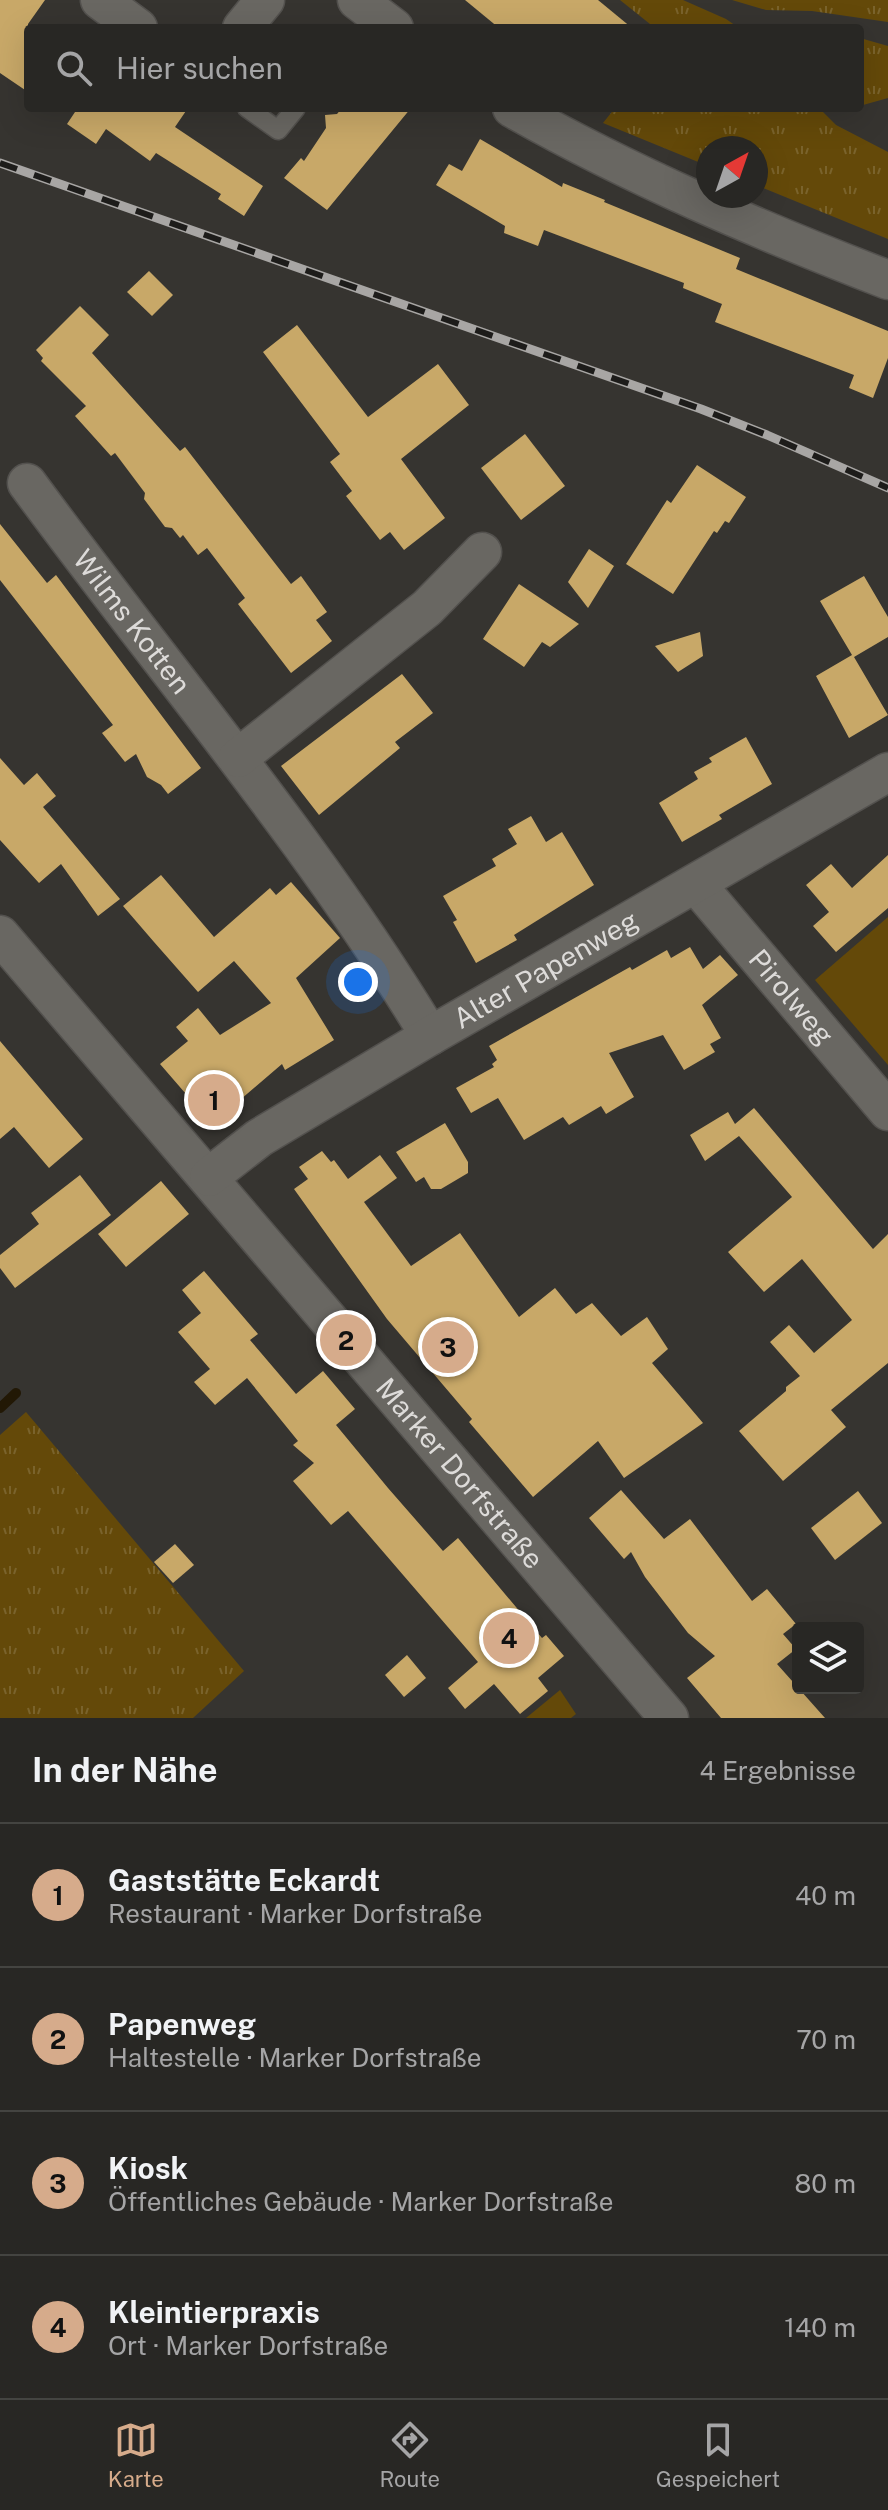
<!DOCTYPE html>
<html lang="de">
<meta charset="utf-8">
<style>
:root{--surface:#282724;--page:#343331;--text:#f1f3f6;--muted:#a5a5a6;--line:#444441;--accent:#d6ab8b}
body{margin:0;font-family:"Public Sans",sans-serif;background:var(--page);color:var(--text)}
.controls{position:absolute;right:24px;bottom:24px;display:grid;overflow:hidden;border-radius:8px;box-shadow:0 8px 32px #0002}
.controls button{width:72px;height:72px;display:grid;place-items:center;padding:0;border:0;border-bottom:2px solid var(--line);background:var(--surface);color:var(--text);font:40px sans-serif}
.compass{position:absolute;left:696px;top:136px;width:72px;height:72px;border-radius:50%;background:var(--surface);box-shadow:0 8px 32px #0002;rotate:40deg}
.you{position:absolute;left:358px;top:982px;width:28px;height:28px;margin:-20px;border:6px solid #fff;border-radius:50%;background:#1a73e8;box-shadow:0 0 0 12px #1a73e833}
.badge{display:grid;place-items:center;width:52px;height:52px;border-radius:50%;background:var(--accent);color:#111;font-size:26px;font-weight:700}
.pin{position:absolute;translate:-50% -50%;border:4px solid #fff;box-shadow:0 2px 8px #0006}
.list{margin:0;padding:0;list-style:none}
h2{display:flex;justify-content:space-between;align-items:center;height:104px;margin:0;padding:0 32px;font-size:34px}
h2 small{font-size:26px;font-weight:400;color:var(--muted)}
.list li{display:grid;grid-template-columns:52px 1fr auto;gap:24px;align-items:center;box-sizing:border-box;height:144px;padding:0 32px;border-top:2px solid var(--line)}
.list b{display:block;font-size:30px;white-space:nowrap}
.list p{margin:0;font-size:26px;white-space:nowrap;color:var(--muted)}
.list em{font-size:26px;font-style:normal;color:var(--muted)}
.icon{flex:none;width:44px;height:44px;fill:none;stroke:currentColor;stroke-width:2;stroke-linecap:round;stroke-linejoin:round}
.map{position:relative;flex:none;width:888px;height:1718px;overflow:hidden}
.search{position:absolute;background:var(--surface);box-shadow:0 8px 32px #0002;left:24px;right:24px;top:24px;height:88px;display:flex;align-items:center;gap:20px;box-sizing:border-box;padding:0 28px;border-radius:8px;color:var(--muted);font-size:30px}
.sheet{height:680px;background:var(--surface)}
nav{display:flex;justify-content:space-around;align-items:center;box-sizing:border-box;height:112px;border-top:2px solid var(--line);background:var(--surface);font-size:22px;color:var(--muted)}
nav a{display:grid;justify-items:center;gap:4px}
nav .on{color:var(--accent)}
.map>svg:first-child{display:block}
</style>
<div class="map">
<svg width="888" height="1718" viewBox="0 0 888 1718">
<defs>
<pattern id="grass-tufts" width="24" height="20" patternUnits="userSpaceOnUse" patternTransform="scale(2)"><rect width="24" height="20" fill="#644909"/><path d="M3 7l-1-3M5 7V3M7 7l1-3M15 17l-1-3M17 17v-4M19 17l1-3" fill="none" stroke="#7a632c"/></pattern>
</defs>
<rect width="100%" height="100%" fill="#363430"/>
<!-- grass -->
<g fill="url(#grass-tufts)">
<polygon points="620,0 683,0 726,19 739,28 655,28"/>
<polygon points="732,0 888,0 888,22 812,11 766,10"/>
<polygon points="860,38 888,46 888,98 863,105 860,105"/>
<polygon points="615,108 819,108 836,125 888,152 888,239 756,185 756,148 708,148 708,166 603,123"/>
<polygon points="26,1412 244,1671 193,1718 0,1718 0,1435"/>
</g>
<!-- garden -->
<g fill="#644909">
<polygon points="888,917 888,1065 815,980"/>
<polygon points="560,1690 576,1714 571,1718 526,1718"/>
</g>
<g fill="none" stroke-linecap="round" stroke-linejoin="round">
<!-- stream -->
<polyline stroke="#221805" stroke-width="10" points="0,1408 16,1393"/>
</g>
<!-- building -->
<g fill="#c8a868">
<polygon points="0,0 45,0 28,24 28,92 0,73"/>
<polygon points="465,0 598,0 632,28 499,28"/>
<polygon points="76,108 188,108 175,127 263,186 244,216 218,199 221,194 156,153 150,161 106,129 96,144 67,124 77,109"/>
<polygon points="342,108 411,108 327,210 284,178 301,158 304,161 326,128 325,115 337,114"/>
<polygon points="480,139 562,187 563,183 605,200 604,202 740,258 736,269 888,331 888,358 873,398 849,388 854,375 715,322 722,304 683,288 684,283 544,230 538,246 504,233 505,226 436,185 449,164 462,171"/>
<polygon points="149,271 173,295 152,316 127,292"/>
<polygon points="80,306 109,335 92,353 180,451 185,447 291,584 301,576 327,612 316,620 332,641 291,673 238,604 245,598 207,548 198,555 183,535 180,538 172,528 165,527 144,499 145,493 115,453 111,456 75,416 86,406 41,361 43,358 36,350"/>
<polygon points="297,325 368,417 438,364 469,405 401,459 445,518 404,550 390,532 380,540 346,496 352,491 330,462 340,454 263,352"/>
<polygon points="525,434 565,486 521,520 481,468"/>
<polygon points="697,465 746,497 729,523 725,521 717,533 714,531 673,594 626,564 667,500 671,503"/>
<polygon points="0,524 47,583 56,575 201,768 168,794 161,785 147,777 136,754 125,762 102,733 113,725 0,580"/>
<polygon points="589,549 614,566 588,608 568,582"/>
<polygon points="864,576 888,617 888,637 854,657 888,715 849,738 816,676 852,655 820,601"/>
<polygon points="519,584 579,624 550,647 542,642 524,667 483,639"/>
<polygon points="700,632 703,656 678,672 655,646"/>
<polygon points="402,674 433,713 395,742 400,748 319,815 281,766"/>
<polygon points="746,737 772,784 719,815 722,819 682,842 659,803 698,779 694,772 712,762 709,758"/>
<polygon points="0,758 24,785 37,773 56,796 43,807 120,899 98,916 61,864 39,883 0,840"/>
<polygon points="531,816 546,842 562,832 594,885 514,935 517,940 476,963 453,922 457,920 443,896 496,866 492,859 517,844 508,829"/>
<polygon points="888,855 888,908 836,952 813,926 829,912 806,885 831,864 852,888"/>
<polygon points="161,875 214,937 270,888 276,895 291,882 340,938 296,978 334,1040 285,1070 282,1064 220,1117 205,1116 160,1064 188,1041 176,1027 198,1008 220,1035 271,1003 234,961 198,992 154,942 123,906"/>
<polygon points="690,947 703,969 720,955 738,975 702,1005 721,1038 710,1044 715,1052 684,1070 663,1035 609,1053 634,1097 606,1114 601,1106 569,1125 563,1117 524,1140 498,1098 471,1113 456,1088 494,1067 492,1064 497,1060 489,1046 630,967 632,970 667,950 671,958"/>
<polygon points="0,1041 83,1139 49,1168 14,1127 0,1139"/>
<polygon points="754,1108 873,1249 888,1234 888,1363 831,1410 846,1427 783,1481 739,1431 786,1391 786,1387 800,1376 770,1342 789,1325 814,1353 852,1320 802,1259 764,1292 728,1252 792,1197 739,1136 705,1161 690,1135 728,1112 735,1124"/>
<polygon points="445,1123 468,1162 468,1173 441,1189 431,1189 424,1177 416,1182 396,1152"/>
<polygon points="322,1151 331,1162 334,1160 348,1179 380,1155 397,1178 364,1202 411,1266 460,1233 519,1317 555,1288 576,1314 592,1303 621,1336 647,1317 668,1349 652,1363 703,1423 624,1478 598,1441 533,1497 469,1422 472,1419 387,1319 294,1189 308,1179 299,1167"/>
<polygon points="80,1175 111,1215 15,1288 0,1268 0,1255 39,1224 31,1213"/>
<polygon points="161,1181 189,1214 126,1267 98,1234"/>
<polygon points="204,1271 258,1334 250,1340 296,1394 323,1371 355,1409 336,1425 388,1488 443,1551 458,1538 542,1638 546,1635 564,1656 538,1678 548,1691 520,1714 494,1684 465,1709 448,1688 478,1662 348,1511 331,1525 293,1481 314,1463 293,1445 298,1441 247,1378 215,1405 194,1382 210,1369 178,1332 201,1313 182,1290"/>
<polygon points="621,1490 664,1539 690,1519 752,1601 767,1589 796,1624 783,1634 796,1649 777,1664 825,1718 721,1718 687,1678 715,1656 688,1633 645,1577 631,1552 624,1559 589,1518"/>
<polygon points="858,1491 882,1523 835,1560 811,1528"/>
<polygon points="175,1544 194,1565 173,1583 154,1562"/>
<polygon points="407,1655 426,1678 404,1697 385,1675"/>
</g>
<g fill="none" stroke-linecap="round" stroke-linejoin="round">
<defs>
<polyline id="lane" points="247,108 278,130 296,108"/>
<g id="street">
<polyline points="100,0 138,28"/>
<polyline points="357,0 394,28"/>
<polyline points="242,28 265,0"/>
<path d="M512 108C632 176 759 230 888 280"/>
<path id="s1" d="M27 483C162 667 312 841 430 1036"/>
<polyline points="238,758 427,608 482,552"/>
<path id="s2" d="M696 884 888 1111"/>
<path id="s3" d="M0 935 669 1718"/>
<path id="s4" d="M209 1177 259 1138 430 1036 888 772"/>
</g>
</defs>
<!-- lane casing -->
<use href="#lane" stroke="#53514e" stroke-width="21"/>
<!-- street casing -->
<use href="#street" stroke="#53514e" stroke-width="41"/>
<!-- lane -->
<use href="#lane" stroke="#696762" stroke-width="18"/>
<!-- street -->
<use href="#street" stroke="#696762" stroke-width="38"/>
<defs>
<polyline id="rail" points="0,163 701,409 767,435 888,488"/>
</defs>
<!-- rail casing -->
<use href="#rail" stroke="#a8a6a4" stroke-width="9"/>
<!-- rail -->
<use href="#rail" stroke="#1d1c1a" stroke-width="6" stroke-dasharray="18" stroke-linecap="butt"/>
</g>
<g text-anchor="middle" stroke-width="8" stroke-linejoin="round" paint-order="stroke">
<!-- street labels -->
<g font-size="28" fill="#dddbd9" stroke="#1d1c1a">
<text dy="10" stroke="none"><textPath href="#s1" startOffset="174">Wilms Kotten</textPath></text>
<text dy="10" stroke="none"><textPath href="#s4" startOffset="396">Alter Papenweg</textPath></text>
<text dy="10" stroke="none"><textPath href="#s2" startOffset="148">Pirolweg</textPath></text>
<text dy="10" stroke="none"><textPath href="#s3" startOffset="708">Marker Dorfstraße</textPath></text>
</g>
</g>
</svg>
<div class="controls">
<button><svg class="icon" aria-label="layers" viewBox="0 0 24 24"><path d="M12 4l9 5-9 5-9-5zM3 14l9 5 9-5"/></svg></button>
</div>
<svg class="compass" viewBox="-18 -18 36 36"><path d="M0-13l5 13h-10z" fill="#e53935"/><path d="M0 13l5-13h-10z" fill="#a5a5a6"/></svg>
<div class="you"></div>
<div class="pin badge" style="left:214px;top:1100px">1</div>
<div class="pin badge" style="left:346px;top:1340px">2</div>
<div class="pin badge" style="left:448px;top:1347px">3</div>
<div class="pin badge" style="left:509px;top:1638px">4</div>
<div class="search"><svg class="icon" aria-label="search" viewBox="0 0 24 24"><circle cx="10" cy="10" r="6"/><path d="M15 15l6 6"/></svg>Hier suchen</div>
</div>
<section class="sheet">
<h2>In der Nähe<small>4 Ergebnisse</small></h2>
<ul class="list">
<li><span class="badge">1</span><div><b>Gaststätte Eckardt</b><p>Restaurant · Marker Dorfstraße</p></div><em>40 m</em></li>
<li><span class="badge">2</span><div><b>Papenweg</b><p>Haltestelle · Marker Dorfstraße</p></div><em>70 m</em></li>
<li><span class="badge">3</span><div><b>Kiosk</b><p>Öffentliches Gebäude · Marker Dorfstraße</p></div><em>80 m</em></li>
<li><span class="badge">4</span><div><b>Kleintierpraxis</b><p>Ort · Marker Dorfstraße</p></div><em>140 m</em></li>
</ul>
</section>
<nav>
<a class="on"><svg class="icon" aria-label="map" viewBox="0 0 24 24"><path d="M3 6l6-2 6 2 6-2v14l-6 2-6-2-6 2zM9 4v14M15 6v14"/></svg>Karte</a>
<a><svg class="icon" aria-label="directions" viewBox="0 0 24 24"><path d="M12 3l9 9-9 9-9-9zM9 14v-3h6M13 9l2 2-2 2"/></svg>Route</a>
<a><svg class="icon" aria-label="saved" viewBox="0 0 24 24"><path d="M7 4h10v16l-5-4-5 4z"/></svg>Gespeichert</a>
</nav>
